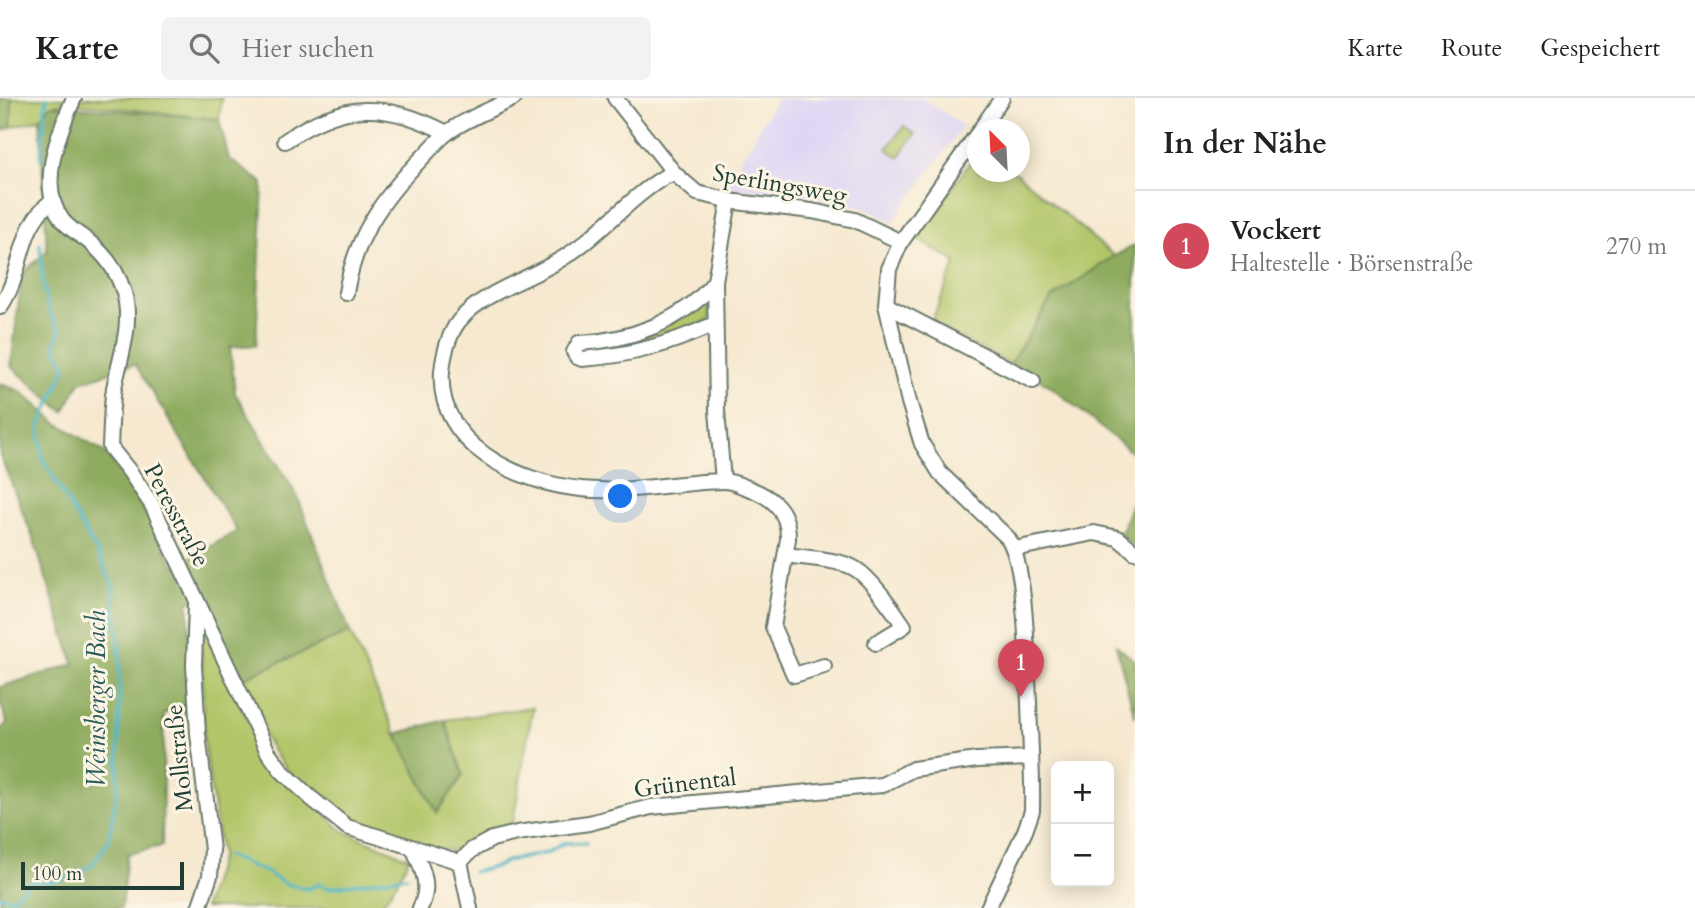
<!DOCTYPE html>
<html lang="de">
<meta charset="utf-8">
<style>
:root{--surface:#fff;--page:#f2f2f2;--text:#222;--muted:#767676;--line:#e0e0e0;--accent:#d1495b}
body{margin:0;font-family:Cardo,serif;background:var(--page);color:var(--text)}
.controls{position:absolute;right:21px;bottom:21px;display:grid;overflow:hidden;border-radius:10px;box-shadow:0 4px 18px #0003}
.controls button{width:63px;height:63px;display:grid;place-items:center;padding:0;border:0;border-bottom:2px solid var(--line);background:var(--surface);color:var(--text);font:35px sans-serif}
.compass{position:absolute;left:967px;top:21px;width:63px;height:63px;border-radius:50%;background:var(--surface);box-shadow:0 4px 18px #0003;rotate:336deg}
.scale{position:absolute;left:21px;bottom:18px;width:163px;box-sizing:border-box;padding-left:7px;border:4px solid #1f3d34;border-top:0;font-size:19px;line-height:24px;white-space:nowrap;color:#1f3d34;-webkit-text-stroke:5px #fcf5e5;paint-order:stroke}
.you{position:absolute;left:621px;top:399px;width:24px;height:24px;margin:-18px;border:5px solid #fff;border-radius:50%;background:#1a73e8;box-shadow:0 0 0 10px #1a73e833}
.badge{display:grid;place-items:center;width:46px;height:46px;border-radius:50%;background:var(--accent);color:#fff;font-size:23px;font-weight:700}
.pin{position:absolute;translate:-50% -58px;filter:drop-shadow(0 2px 4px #0008)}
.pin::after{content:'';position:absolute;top:37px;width:24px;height:21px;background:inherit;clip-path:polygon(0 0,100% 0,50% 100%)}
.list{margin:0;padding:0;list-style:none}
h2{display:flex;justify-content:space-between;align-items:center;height:91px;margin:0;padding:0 28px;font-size:30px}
h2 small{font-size:23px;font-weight:400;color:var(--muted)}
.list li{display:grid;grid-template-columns:46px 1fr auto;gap:21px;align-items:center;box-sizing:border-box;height:112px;padding:0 28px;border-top:2px solid var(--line)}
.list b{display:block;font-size:26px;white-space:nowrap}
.list p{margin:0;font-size:23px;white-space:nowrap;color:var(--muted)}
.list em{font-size:23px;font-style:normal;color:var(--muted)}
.icon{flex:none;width:38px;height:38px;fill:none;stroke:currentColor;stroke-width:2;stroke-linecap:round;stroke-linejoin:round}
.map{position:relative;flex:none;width:1135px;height:810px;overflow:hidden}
header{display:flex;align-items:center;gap:42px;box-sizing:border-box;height:98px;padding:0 35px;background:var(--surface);border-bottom:2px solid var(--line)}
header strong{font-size:33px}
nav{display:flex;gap:38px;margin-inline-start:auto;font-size:24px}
.search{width:490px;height:63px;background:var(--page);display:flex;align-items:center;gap:18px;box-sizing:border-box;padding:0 24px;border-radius:10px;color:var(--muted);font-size:26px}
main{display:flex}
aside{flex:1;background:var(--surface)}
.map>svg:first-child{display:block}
</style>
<header>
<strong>Karte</strong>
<div class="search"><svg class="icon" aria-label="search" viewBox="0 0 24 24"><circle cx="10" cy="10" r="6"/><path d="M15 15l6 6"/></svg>Hier suchen</div>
<nav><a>Karte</a><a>Route</a><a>Gespeichert</a></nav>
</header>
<main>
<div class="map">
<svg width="1135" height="810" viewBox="0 0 1135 810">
<rect width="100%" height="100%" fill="#fcf5e5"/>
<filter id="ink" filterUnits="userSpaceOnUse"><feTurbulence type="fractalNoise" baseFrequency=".0143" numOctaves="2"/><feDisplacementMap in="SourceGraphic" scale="14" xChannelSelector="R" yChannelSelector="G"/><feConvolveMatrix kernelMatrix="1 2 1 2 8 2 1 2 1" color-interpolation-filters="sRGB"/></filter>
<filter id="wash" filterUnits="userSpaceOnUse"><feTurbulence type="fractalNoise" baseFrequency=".00686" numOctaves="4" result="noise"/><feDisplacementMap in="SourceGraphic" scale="28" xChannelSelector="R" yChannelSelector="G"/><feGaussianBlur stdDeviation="1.57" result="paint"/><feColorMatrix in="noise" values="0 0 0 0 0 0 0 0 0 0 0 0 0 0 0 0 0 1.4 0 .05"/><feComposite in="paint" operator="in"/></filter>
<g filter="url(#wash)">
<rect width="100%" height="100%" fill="#f6e9d0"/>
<!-- built -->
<polygon fill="#ded5f5" points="777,0 922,0 963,28 892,125 876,114 855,107 724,90"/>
<!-- green -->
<g fill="#b3c66a" stroke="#69824f" stroke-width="2">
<polygon points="12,0 222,0 219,21 72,5 51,7 40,21 11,29"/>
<polygon points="904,28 915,36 899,59 887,51"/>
<polygon points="977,54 978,74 1015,74 1114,158 1051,201 1010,266 931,225 956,164 917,141"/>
<polygon points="708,201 710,222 629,252 593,254 621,246"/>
<polygon points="201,525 263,653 341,732 409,760 397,784 379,810 204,810 221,757 204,644"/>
<path d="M350 534 396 636 437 715 463 677 445 622 533 609 512 729C499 734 464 752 452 752 390 753 303 703 271 650 258 629 250 604 239 582Z"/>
</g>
<!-- forest -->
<g fill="#8eab5e" stroke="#567449" stroke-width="2">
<polygon points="0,0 12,0 11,29 0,33"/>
<polygon points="51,7 219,21 229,61 263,85 256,247 230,249 235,295 297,398 350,534 239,582 202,500 188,504 193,614 164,615 162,748 127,756 121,810 0,810 0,632 7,625 0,603 0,589 74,566 33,440 0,357 0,286 20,293 57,325 103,353 124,378 175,468 237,433 135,266 80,284 64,314 11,268 22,176 47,153 40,21"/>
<polygon points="1135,147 1135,357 1049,287 1010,266 1051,201 1114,158"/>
<polygon points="1135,397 1135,449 1120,437"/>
<polygon points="1116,547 1135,563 1135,619"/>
<polygon points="445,622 463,677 437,715 396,636"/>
</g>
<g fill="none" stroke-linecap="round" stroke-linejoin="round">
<!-- stream -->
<g stroke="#47b4c2" stroke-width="3.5">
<polyline points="41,61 45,11 47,0"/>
<polyline points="227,758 266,774 284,785 306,791 321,786 328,790 407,778"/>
<polyline points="473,774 498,768 507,763 547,755 564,745 586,745"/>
<path d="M0 798 12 801 31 783 55 784 75 778 92 767 108 744 118 689 120 559 113 488 97 454 43 362 41 345 40 328 66 269 55 248 60 231C41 209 43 175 40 146"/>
</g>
</g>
</g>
<g filter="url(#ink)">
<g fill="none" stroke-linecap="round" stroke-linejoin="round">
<defs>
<g id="minor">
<path d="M74 0C59 34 36 89 63 123 70 131 80 137 88 143 106 157 118 174 124 195 133 226 120 260 114 290 111 309 111 330 110 349L130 374 152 407 268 654 282 673 311 700 347 729 460 764 472 752 492 741 517 735 589 725 651 709 882 687 913 671 977 662 1031 660"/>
<polyline points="615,0 675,76"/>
<polyline points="980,32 1002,0"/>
<path d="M978 35 901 144 889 171 886 207 909 304 922 346 940 375 1008 440C1027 469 1027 567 1029 605 1030 641 1033 677 1032 713L1025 733 988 810"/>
<path d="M285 43C342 3 386 3 447 35"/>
<path d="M729 103 715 183 717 313 723 383C676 384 628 396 581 391 519 385 436 347 442 273 444 255 448 237 459 223 484 193 526 183 558 163 598 140 627 101 666 78L675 76 697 95 736 104 812 113 855 122 901 144"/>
<path d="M715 183C684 224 627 243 579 245L574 254 577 259 582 261C634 257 667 247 715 226"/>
<path d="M346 195C355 139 382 101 421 61 429 53 438 42 447 35 467 20 493 11 514 0"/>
<polyline points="886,207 1033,283"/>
<path d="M0 209C25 174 16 129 53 102"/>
<path d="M723 383C731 383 738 386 745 389 771 398 789 411 788 441L773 529 794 577 824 568"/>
<polyline points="1014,451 1094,435 1118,440 1135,454"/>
<path d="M786 457C804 460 836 461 852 469 868 476 894 513 904 528L876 545"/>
<polyline points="196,506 194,568 198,636 212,752 210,778 199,810"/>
<path d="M414 752C423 772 431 789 420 810"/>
<polyline points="460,764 470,810"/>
</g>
</defs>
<!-- minor casing -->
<use href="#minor" stroke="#6a796b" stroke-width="18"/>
<!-- minor -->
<use href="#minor" stroke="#fff" stroke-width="14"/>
</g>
</g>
<g text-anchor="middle" stroke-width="6" stroke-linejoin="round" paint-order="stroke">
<!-- street labels -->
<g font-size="24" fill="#1f3d34" stroke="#fcf5e5">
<text transform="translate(780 86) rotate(10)" y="8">Sperlingsweg</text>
<text transform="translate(177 417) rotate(62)" y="8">Peresstraße</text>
<text transform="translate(179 660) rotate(-96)" y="8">Mollstraße</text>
<text transform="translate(685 685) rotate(-7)" y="8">Grünental</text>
</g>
<!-- water labels -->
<g font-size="26" font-style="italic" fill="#295b58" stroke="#fcf5e5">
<text transform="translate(96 601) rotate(-90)" y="9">Weinsberger Bach</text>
</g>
</g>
</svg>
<div class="controls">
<button>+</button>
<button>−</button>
</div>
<svg class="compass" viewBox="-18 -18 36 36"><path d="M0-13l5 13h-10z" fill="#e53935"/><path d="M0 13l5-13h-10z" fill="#767676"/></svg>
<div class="scale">100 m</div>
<div class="you"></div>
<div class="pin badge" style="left:1021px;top:599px">1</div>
</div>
<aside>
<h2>In der Nähe<small></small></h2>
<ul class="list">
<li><span class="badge">1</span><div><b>Vockert</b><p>Haltestelle · Börsenstraße</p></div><em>270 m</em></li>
</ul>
</aside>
</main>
